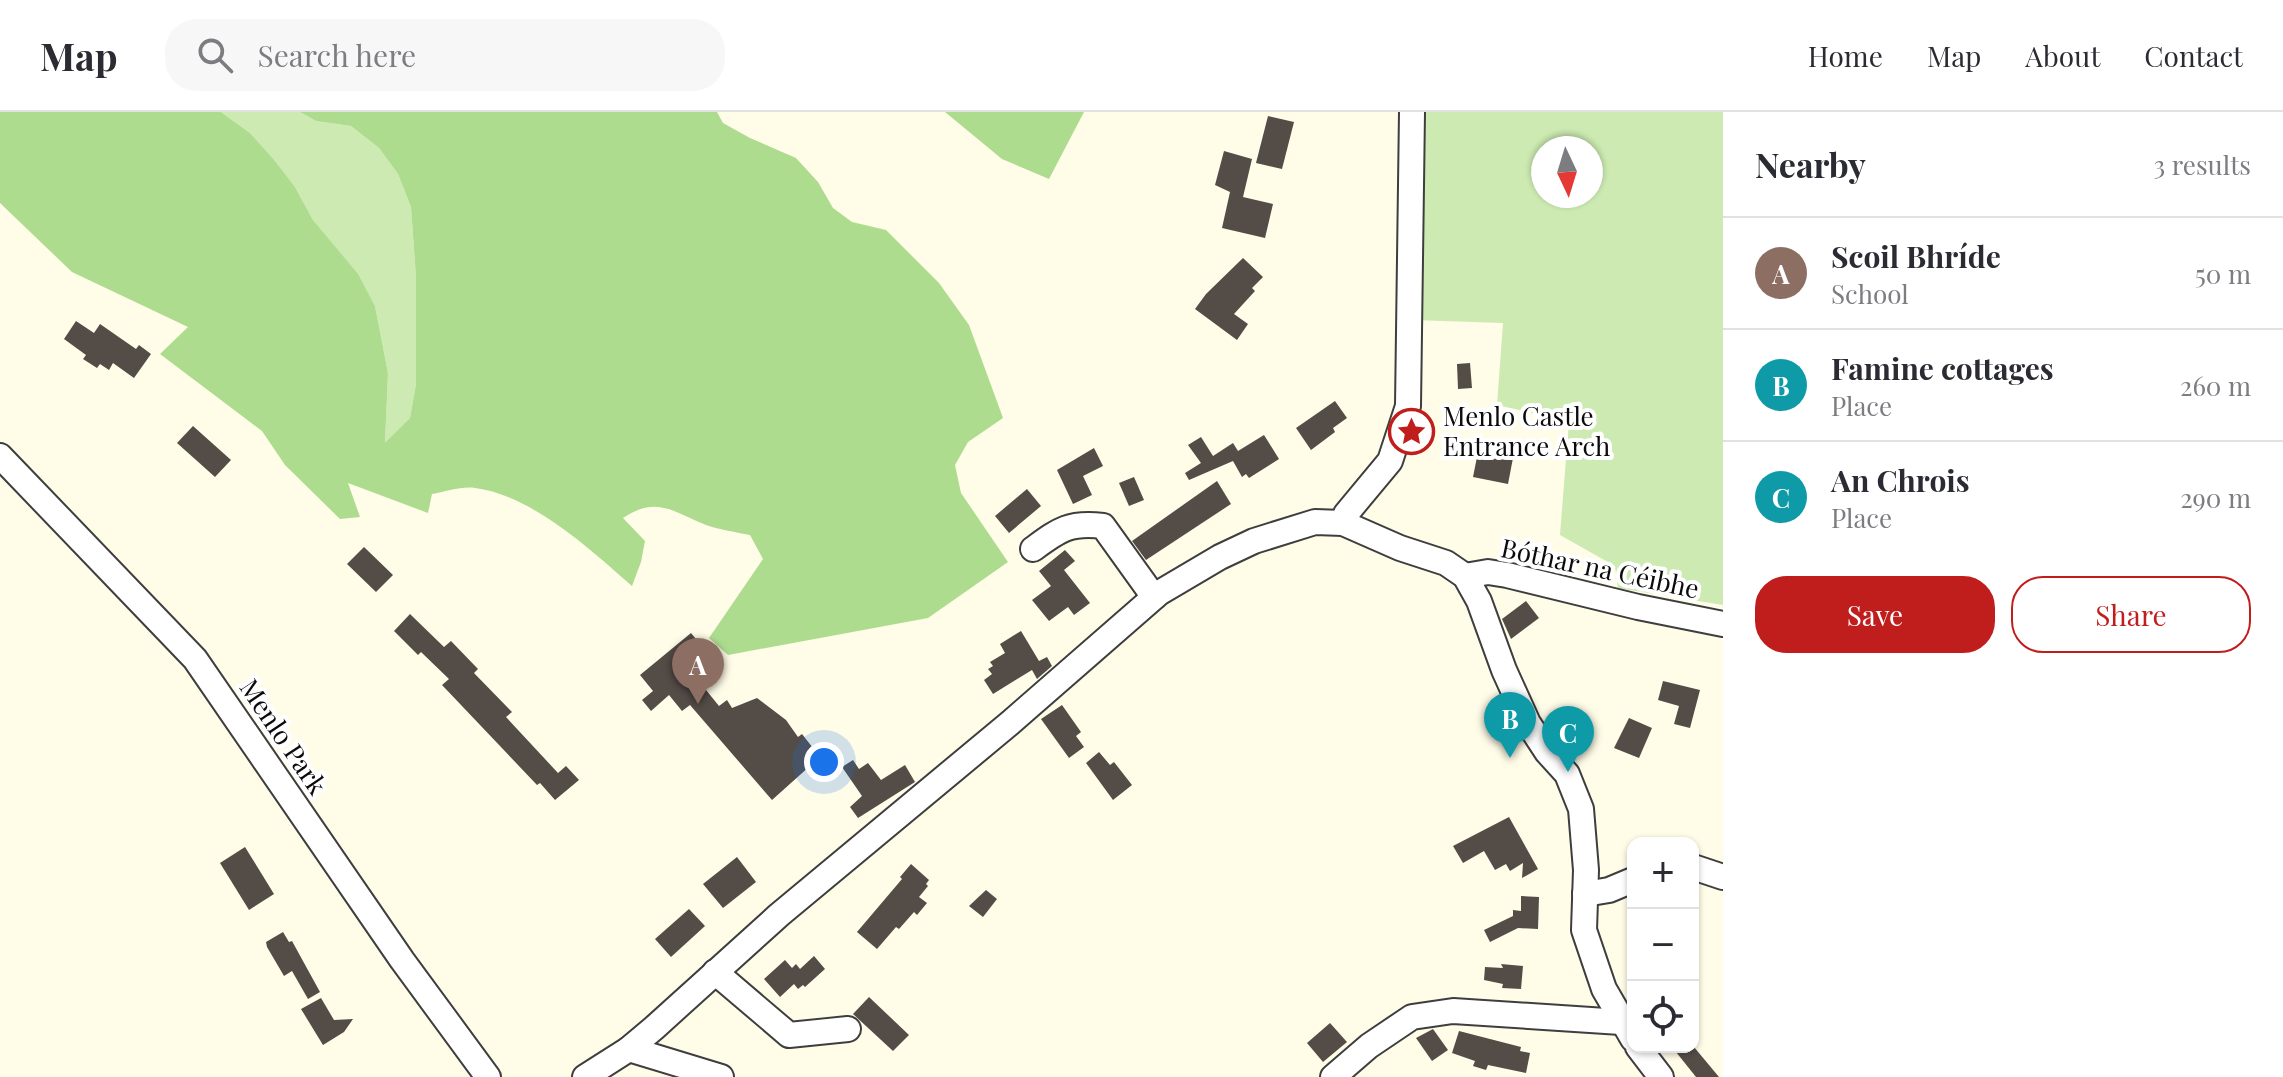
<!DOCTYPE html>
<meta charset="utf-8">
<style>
:root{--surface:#fff;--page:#f7f7f7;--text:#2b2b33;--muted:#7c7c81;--line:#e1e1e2;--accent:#c01e1d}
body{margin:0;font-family:"Playfair Display",serif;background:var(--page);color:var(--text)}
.controls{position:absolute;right:24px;bottom:24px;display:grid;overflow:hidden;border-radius:16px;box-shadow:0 2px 6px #0004}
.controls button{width:72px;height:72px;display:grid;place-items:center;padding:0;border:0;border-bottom:2px solid var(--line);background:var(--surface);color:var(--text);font:40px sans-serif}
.compass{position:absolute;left:1531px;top:24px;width:72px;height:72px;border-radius:50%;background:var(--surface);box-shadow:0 2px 6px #0004;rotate:176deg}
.you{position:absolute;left:824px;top:650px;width:28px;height:28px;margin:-20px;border:6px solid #fff;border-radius:50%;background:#1a73e8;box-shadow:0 0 0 12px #1a73e833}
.badge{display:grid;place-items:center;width:52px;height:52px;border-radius:50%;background:var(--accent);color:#fff;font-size:26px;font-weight:700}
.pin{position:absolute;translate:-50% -66px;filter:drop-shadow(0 2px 4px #0008)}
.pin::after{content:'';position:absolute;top:42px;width:28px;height:24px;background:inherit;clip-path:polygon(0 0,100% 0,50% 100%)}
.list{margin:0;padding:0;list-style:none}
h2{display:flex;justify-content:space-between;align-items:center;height:104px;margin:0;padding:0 32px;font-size:34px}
h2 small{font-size:26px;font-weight:400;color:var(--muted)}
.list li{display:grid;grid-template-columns:52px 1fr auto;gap:24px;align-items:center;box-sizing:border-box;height:112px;padding:0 32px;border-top:2px solid var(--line)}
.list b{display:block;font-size:30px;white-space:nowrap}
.list p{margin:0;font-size:26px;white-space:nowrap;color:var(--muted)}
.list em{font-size:26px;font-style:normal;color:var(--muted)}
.actions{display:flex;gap:16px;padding:24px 32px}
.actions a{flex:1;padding:18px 0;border:2px solid var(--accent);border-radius:32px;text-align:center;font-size:28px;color:var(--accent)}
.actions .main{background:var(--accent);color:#fff}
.icon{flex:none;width:44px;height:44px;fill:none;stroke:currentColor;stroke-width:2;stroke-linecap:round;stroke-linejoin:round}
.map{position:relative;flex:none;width:1723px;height:965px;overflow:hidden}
header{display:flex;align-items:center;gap:48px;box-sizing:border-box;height:112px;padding:0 40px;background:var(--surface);border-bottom:2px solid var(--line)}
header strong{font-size:38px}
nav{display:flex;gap:44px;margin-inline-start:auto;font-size:28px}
.search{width:560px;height:72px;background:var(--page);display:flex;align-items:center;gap:20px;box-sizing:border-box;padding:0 28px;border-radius:32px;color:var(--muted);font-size:30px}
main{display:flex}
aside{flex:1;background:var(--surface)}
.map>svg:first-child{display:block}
</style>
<header>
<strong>Map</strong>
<div class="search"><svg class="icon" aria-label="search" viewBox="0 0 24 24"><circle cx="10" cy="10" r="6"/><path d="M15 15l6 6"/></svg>Search here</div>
<nav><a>Home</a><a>Map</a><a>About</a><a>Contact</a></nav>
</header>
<main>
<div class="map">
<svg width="1723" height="965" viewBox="0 0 1723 965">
<rect width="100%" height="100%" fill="#fffce8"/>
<!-- green -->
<g fill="#cceab1" fill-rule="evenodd">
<polygon points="221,0 300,0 316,9 351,14 379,36 398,62 411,95 416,166 416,272 410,306 385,332 388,261 375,194 357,162 313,108 295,75 250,21"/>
<path d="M1421 0H1723V493L1618 476 1615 454 1560 423 1569 309 1497 293 1503 211 1413 208ZM1543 36H1591V84H1543Z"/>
</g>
<!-- forest -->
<g fill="#aedc8f">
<path d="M0 0H221L250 21 274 48 295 75 313 108 358 162 375 194 388 261 385 331 410 306 416 272V166L411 95 398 62 379 36 351 14 316 9 300 0H717L723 11 750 26 796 46 818 70 833 96 852 110 886 118 939 171 969 213 1003 306 968 330 955 353 961 381 1008 450 928 506 728 543 709 526 763 447 750 423C736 420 720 418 706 413 673 400 657 383 623 406L645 429 641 450 632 474C590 437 531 383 475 376 462 374 445 380 432 382L428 401 348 371 360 405 340 407 285 353 262 319 160 242 188 215 72 160 0 91Z"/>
<polygon points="945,0 1084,0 1049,67 1002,47"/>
</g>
<!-- building -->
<g fill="#544c47">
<polygon points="1268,4 1294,10 1282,57 1256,51"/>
<polygon points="1224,39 1252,47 1243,85 1273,92 1265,126 1222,116 1230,80 1215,73"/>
<polygon points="1243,146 1263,165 1252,176 1255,179 1234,202 1248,212 1237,228 1195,197 1206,182"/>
<polygon points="76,209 94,221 100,212 136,237 139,233 151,242 134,266 113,251 109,258 100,252 97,256 83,247 86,243 64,227"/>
<polygon points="1470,251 1472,276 1458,277 1457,252"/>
<polygon points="1335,289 1347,306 1333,316 1335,320 1311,338 1296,316"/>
<polygon points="193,314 231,348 215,365 177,331"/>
<polygon points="1264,323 1279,347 1249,366 1246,362 1242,365 1233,349 1189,368 1185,361 1201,351 1188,333 1201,325 1213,344 1233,331 1238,339"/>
<polygon points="1094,336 1103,354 1083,364 1092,383 1073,392 1057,358"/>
<polygon points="1478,340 1513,346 1508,372 1473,365"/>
<polygon points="1134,365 1144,388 1129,394 1119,371"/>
<polygon points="1217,369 1231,392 1146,448 1132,429"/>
<polygon points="1027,377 1041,394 1009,421 995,404"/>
<polygon points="364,435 393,463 376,480 347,452"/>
<polygon points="1065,438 1075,449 1064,458 1090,491 1074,503 1068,495 1049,509 1032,488 1051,474 1039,459"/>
<polygon points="1526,489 1539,506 1511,527 1502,507"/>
<polygon points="410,502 444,535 451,529 478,557 474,561 512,600 506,605 558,661 566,654 579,668 555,688 540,671 537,673 442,573 449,567 421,540 418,543 394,519"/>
<polygon points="1021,519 1039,549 1047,545 1052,554 1037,567 1032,558 993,582 984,568 992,562 988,557 993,554 990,550 1005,541 1000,532"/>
<polygon points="691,521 721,557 702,573 719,594 727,588 732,596 757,586 786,608 798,625 802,622 820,645 772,688 690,593 682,599 669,583 651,599 642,588 653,579 640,563"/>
<polygon points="1663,569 1700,578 1690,616 1674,612 1679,594 1658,588"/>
<polygon points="1062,593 1081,620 1076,624 1084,635 1069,646 1041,607"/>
<polygon points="1629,606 1652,616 1639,646 1614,636"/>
<polygon points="1099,640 1110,653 1114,650 1132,673 1113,688 1086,651"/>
<polygon points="853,648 859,657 868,651 881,668 905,653 915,670 858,706 850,695 862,684 842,655"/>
<polygon points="1509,705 1538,757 1522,766 1523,751 1510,759 1506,752 1495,758 1484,739 1463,751 1453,734"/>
<polygon points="245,735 274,782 249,798 220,751"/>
<polygon points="737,745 756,770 723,796 703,772"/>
<polygon points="911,752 929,768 926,772 928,774 919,785 927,791 917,803 914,800 899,817 896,815 877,837 857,820 902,767 900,765"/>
<polygon points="986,778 997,787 983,805 969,794"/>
<polygon points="1521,784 1539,785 1538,817 1518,816 1490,830 1484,818 1513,804 1513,798 1521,799"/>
<polygon points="689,797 705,814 671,845 655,827"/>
<polygon points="283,820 289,830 292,829 320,880 308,887 292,859 284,864 267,835 266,830"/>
<polygon points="814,844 825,857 805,875 803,873 798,877 794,872 780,885 764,867 785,848 792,856 796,852 800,857"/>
<polygon points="1501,852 1523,854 1521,877 1502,876 1503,872 1484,868 1485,855 1503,856"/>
<polygon points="869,885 909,923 893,939 853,902"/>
<polygon points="321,886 334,908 353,907 344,920 323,933 301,897"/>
<polygon points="1330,911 1347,930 1323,950 1307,931"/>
<polygon points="1433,917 1448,938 1432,949 1416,926"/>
<polygon points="1459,919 1521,935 1520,939 1530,941 1526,961 1488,953 1486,958 1473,954 1475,949 1452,941"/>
<polygon points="1672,935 1694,935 1719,965 1696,965"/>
</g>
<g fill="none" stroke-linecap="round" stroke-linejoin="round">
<defs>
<g id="minor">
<polyline points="0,344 195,547 402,848 488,965"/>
<polyline points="1343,411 1346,402 1390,349 1408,294 1412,0"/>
<path d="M1033 437C1059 418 1069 410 1103 414L1154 485"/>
<polyline points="1465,464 1488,460 1507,463 1638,495 1723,512"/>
<polyline points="1693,755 1723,765"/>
<polyline points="1585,782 1609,778 1633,768"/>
<polyline points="715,860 789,923 848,917"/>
<polyline points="1638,935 1661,965"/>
<polyline points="629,937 721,965"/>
<polyline points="585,965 629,937 654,916 779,803 1010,611 1159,481 1220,445 1254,429 1315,410 1343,411 1400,436 1446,451 1465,464 1479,489 1504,558 1528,611 1547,640 1567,662 1581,697 1586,758 1584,818 1604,877 1633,927"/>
<polyline points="1333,965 1369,934 1412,905 1453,899 1621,910"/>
</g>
</defs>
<!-- minor casing -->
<use href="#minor" stroke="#3e3e3e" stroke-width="28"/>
<!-- minor -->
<use href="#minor" stroke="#fff" stroke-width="24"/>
</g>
<!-- icons -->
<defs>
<symbol id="sight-ring" viewBox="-11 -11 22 22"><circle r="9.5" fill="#fff" stroke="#c01e1d" stroke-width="1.5"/><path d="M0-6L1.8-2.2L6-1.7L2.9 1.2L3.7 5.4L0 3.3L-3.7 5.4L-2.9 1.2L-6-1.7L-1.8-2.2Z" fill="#c01e1d"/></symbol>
</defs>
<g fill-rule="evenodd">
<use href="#sight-ring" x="1386" y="294" width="51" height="51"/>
</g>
<g text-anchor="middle" stroke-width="8" stroke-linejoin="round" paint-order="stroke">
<!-- poi labels -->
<g font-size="26" fill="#0b0b0b" stroke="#fff" text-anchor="start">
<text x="1443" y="314">Menlo Castle<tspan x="1443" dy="30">Entrance Arch</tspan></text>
</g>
<!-- street labels -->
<g font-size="26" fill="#0b0b0b" stroke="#fff">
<text transform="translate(1600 457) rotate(12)" y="9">Bóthar na Céibhe</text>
<text transform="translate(283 625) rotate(56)" y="9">Menlo Park</text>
</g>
</g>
</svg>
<div class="controls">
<button>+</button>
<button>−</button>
<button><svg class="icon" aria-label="locate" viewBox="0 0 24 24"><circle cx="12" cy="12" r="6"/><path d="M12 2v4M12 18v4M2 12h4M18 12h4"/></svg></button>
</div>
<svg class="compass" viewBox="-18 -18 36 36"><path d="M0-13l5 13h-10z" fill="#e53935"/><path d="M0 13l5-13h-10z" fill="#7c7c81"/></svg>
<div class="you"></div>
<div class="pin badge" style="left:698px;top:592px;background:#8d6e63">A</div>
<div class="pin badge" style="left:1510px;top:646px;background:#0f9aa8">B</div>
<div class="pin badge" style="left:1568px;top:660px;background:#0f9aa8">C</div>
</div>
<aside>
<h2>Nearby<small>3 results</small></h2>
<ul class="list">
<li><span class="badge" style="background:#8d6e63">A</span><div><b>Scoil Bhríde</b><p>School</p></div><em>50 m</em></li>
<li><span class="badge" style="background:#0f9aa8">B</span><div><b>Famine cottages</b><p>Place</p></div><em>260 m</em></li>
<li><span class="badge" style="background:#0f9aa8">C</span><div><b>An Chrois</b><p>Place</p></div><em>290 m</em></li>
</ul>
<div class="actions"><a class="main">Save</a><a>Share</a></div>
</aside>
</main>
